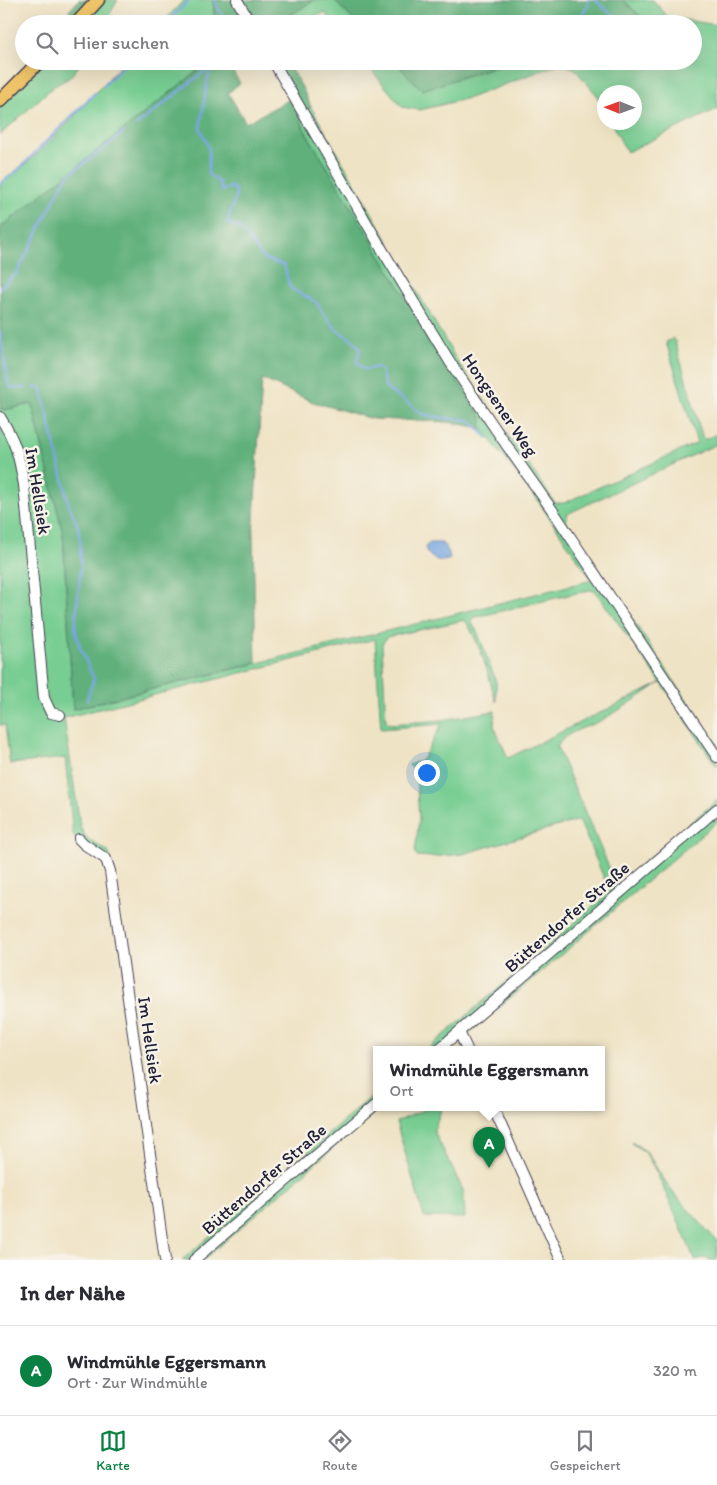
<!DOCTYPE html>
<html lang="de">
<meta charset="utf-8">
<style>
:root{--surface:#fff;--page:#f2f2f3;--text:#2b2b33;--muted:#7c7c81;--line:#e1e1e2;--accent:#0b8043}
body{margin:0;font-family:Itim,sans-serif;background:var(--page);color:var(--text)}
.compass{position:absolute;left:597px;top:85px;width:45px;height:45px;border-radius:50%;background:var(--surface);box-shadow:0 5px 20px #0002;rotate:271deg}
.you{position:absolute;left:426px;top:772px;width:18px;height:18px;margin:-12px;border:4px solid #fff;border-radius:50%;background:#1a73e8;box-shadow:0 0 0 8px #1a73e833}
.badge{display:grid;place-items:center;width:32px;height:32px;border-radius:50%;background:var(--accent);color:#fff;font-size:16px;font-weight:700}
.pin{position:absolute;translate:-50% -41px;filter:drop-shadow(0 1px 2px #0008)}
.pin::after{content:'';position:absolute;top:26px;width:18px;height:15px;background:inherit;clip-path:polygon(0 0,100% 0,50% 100%)}
.popup{position:absolute;left:373px;top:1046px;width:232px;height:65px;box-sizing:border-box;display:grid;place-content:center;border-radius:0px;background:var(--surface);filter:drop-shadow(0 1px 4px #0005);font-size:16px;white-space:nowrap;color:var(--muted)}
.popup b{font-size:19px;color:var(--text)}
.popup::after{content:'';position:absolute;left:50%;top:100%;margin-left:-10px;border:10px solid transparent;border-top-color:var(--surface)}
.list{margin:0;padding:0;list-style:none}
h2{display:flex;justify-content:space-between;align-items:center;height:65px;margin:0;padding:0 20px;font-size:21px}
h2 small{font-size:16px;font-weight:400;color:var(--muted)}
.list li{display:grid;grid-template-columns:32px 1fr auto;gap:15px;align-items:center;box-sizing:border-box;height:90px;padding:0 20px;border-top:1px solid var(--line)}
.list b{display:block;font-size:19px;white-space:nowrap}
.list p{margin:0;font-size:16px;white-space:nowrap;color:var(--muted)}
.list em{font-size:16px;font-style:normal;color:var(--muted)}
.icon{flex:none;width:28px;height:28px;fill:none;stroke:currentColor;stroke-width:2;stroke-linecap:round;stroke-linejoin:round}
.map{position:relative;flex:none;width:717px;height:1260px;overflow:hidden}
.search{position:absolute;background:var(--surface);box-shadow:0 5px 20px #0002;left:15px;right:15px;top:15px;height:55px;display:flex;align-items:center;gap:12px;box-sizing:border-box;padding:0 18px;border-radius:28px;color:var(--muted);font-size:19px}
.sheet{height:155px;background:var(--surface)}
nav{display:flex;justify-content:space-around;align-items:center;box-sizing:border-box;height:70px;border-top:1px solid var(--line);background:var(--surface);font-size:14px;color:var(--muted)}
nav a{display:grid;justify-items:center;gap:2px}
nav .on{color:var(--accent)}
.map>svg:first-child{display:block}
</style>
<div class="map">
<svg width="717" height="1260" viewBox="0 0 717 1260">
<rect width="100%" height="100%" fill="#f7f3e8"/>
<filter id="ink" filterUnits="userSpaceOnUse"><feTurbulence type="fractalNoise" baseFrequency=".02" numOctaves="2"/><feDisplacementMap in="SourceGraphic" scale="10" xChannelSelector="R" yChannelSelector="G"/><feConvolveMatrix kernelMatrix="1 2 1 2 8 2 1 2 1" color-interpolation-filters="sRGB"/></filter>
<filter id="wash" filterUnits="userSpaceOnUse"><feTurbulence type="fractalNoise" baseFrequency=".0096" numOctaves="4" result="noise"/><feDisplacementMap in="SourceGraphic" scale="20" xChannelSelector="R" yChannelSelector="G"/><feGaussianBlur stdDeviation="1.12" result="paint"/><feColorMatrix in="noise" values="0 0 0 0 0 0 0 0 0 0 0 0 0 0 0 0 0 1.4 0 .05"/><feComposite in="paint" operator="in"/></filter>
<g filter="url(#wash)">
<rect width="100%" height="100%" fill="#efe3c5"/>
<!-- green -->
<g fill="#77cd92" stroke="#4c7866" fill-rule="evenodd">
<polygon points="90,0 118,0 104,24 69,24"/>
<polygon points="184,0 213,0 215,24 161,24"/>
<polygon points="314,0 334,0 357,24 334,24 324,12 308,24 277,24"/>
<polygon points="623,0 653,0 668,17 717,25 717,109 627,152 611,123 634,122 634,92 604,92 604,110 596,94 575,69 561,63 469,98 420,110 402,107 364,61 394,61 422,90 512,61 693,61 693,24 649,24"/>
<polygon points="37,61 83,61 69,78 54,86 0,135 0,97"/>
<path d="M125 61H210L0 228V183C8 177 17 171 25 165 61 134 92 95 125 61Z"/>
<path d="M311 107 457 361 555 503H564L697 443 666 342 674 338 703 439H706L717 434V444L569 513 566 516 567 523 717 744V767L661 682C642 695 622 709 602 720 587 728 565 731 557 747L617 886 717 800V822L468 1034 475 1049H464L460 1041 450 1049H428L610 892 579 820 463 854 431 857 417 856 415 852 419 819 416 772 409 765 422 760 442 724 381 729 375 639 64 718 80 825C85 841 94 843 108 851L111 859 103 860 77 843 73 834 65 758 10 764 5 725H0V408L4 410 32 404 63 534 73 709 592 580 538 501 481 428 482 418 447 366 304 129 298 112ZM589 590 595 591 661 683 508 758 494 726 495 711 442 720 391 724 386 722 382 644 387 637 465 620C481 645 488 673 496 702V682L478 633 472 623V618Z"/>
<polygon points="376,1093 376,1107 381,1107 203,1260 182,1260"/>
<polygon points="431,1107 442,1107 434,1131 464,1192 465,1218 424,1217 396,1122"/>
<polygon points="632,1142 647,1152 662,1177 675,1195 717,1241 717,1260 709,1260 708,1257 695,1260 657,1173 645,1152 631,1143"/>
</g>
<!-- forest -->
<g fill="#61b07c" stroke="#42695c">
<polygon points="79,0 90,0 69,24 57,24"/>
<polygon points="213,0 314,0 277,24 215,24"/>
<polygon points="334,0 623,0 649,24 357,24"/>
<polygon points="210,61 226,61 240,83 228,93 246,123 292,98 270,61 286,61 302,87 311,107 298,112 304,129 447,366 482,418 481,428 448,422 373,419 313,402 262,379 253,537 256,663 73,709 63,534 32,404 4,410 0,408 0,228"/>
<polygon points="394,61 512,61 422,90"/>
</g>
<!-- water -->
<path fill="#78a6e1" stroke="#4d648e" d="M430 543H442C446 548 450 552 450 559 440 564 427 558 425 547Z"/>
<g fill="none" stroke-linecap="round" stroke-linejoin="round">
<!-- stream -->
<g stroke="#78a6e1" stroke-width="2.5">
<polyline points="214,0 224,19 222,24"/>
<path d="M596 0C604 10 616 17 627 24"/>
<polyline points="165,24 189,0"/>
<path d="M579 24C579 14 589 9 588 0"/>
<path d="M211 66 208 77 200 128 209 148 208 174 219 182 222 191 230 187 235 189 236 196 227 223 239 227 264 259 284 265 290 288 316 302 325 316 337 330 353 340 360 348 357 362C365 372 366 370 377 367L382 371C385 393 387 389 404 400 410 404 416 411 423 414 438 419 455 418 470 420L487 437"/>
<polyline points="103,86 128,61"/>
<polyline points="137,125 211,66 212,61"/>
<polyline points="0,184 18,170 95,93"/>
<polyline points="0,288 17,273 66,177 124,132"/>
<polyline points="0,331 8,383 11,388 26,388"/>
<polyline points="34,388 41,387 69,505 78,527 80,539 81,565 75,627 79,645 94,679 90,689 87,700"/>
</g>
</g>
</g>
<g filter="url(#ink)">
<g fill="none" stroke-linecap="round" stroke-linejoin="round">
<defs>
<g id="minor">
<polyline points="237,0 251,24"/>
<polyline points="273,61 380,246 450,362 505,443 555,514 717,757"/>
<path d="M0 417C16 442 19 456 24 485L44 698 51 713 60 715"/>
<polyline points="79,839 84,844 106,859 110,871 165,1260"/>
<polyline points="459,1032 467,1049"/>
<polyline points="439,1049 717,809"/>
<polyline points="493,1107 561,1260"/>
<polyline points="194,1260 376,1104"/>
</g>
<g id="major">
<polyline points="76,24 98,0"/>
<polyline points="0,101 40,61"/>
</g>
</defs>
<!-- minor casing -->
<use href="#minor" stroke="#413f50" stroke-width="12"/>
<!-- major casing -->
<use href="#major" stroke="#413f50" stroke-width="15"/>
<!-- minor -->
<use href="#minor" stroke="#fff" stroke-width="10"/>
<!-- major -->
<use href="#major" stroke="#efc469" stroke-width="12"/>
</g>
</g>
<g text-anchor="middle" stroke-width="5" stroke-linejoin="round" paint-order="stroke">
<!-- street labels -->
<g font-size="18" fill="#22223b" stroke="#f7f3e8">
<text transform="translate(500 405) rotate(56)" y="6">Hongsener Weg</text>
<text transform="translate(38 491) rotate(81)" y="6">Im Hellsiek</text>
<text transform="translate(567 917) rotate(-41)" y="6">Büttendorfer Straße</text>
<text transform="translate(150 1040) rotate(82)" y="6">Im Hellsiek</text>
<text transform="translate(264 1179) rotate(-41)" y="6">Büttendorfer Straße</text>
</g>
</g>
</svg>
<svg class="compass" viewBox="-18 -18 36 36"><path d="M0-13l5 13h-10z" fill="#e53935"/><path d="M0 13l5-13h-10z" fill="#7c7c81"/></svg>
<div class="you"></div>
<div class="pin badge" style="left:489px;top:1168px">A</div>
<div class="popup"><b>Windmühle Eggersmann</b>Ort</div>
<div class="search"><svg class="icon" aria-label="search" viewBox="0 0 24 24"><circle cx="10" cy="10" r="6"/><path d="M15 15l6 6"/></svg>Hier suchen</div>
</div>
<section class="sheet">
<h2>In der Nähe<small></small></h2>
<ul class="list">
<li><span class="badge">A</span><div><b>Windmühle Eggersmann</b><p>Ort · Zur Windmühle</p></div><em>320 m</em></li>
</ul>
</section>
<nav>
<a class="on"><svg class="icon" aria-label="map" viewBox="0 0 24 24"><path d="M3 6l6-2 6 2 6-2v14l-6 2-6-2-6 2zM9 4v14M15 6v14"/></svg>Karte</a>
<a><svg class="icon" aria-label="directions" viewBox="0 0 24 24"><path d="M12 3l9 9-9 9-9-9zM9 14v-3h6M13 9l2 2-2 2"/></svg>Route</a>
<a><svg class="icon" aria-label="saved" viewBox="0 0 24 24"><path d="M7 4h10v16l-5-4-5 4z"/></svg>Gespeichert</a>
</nav>
